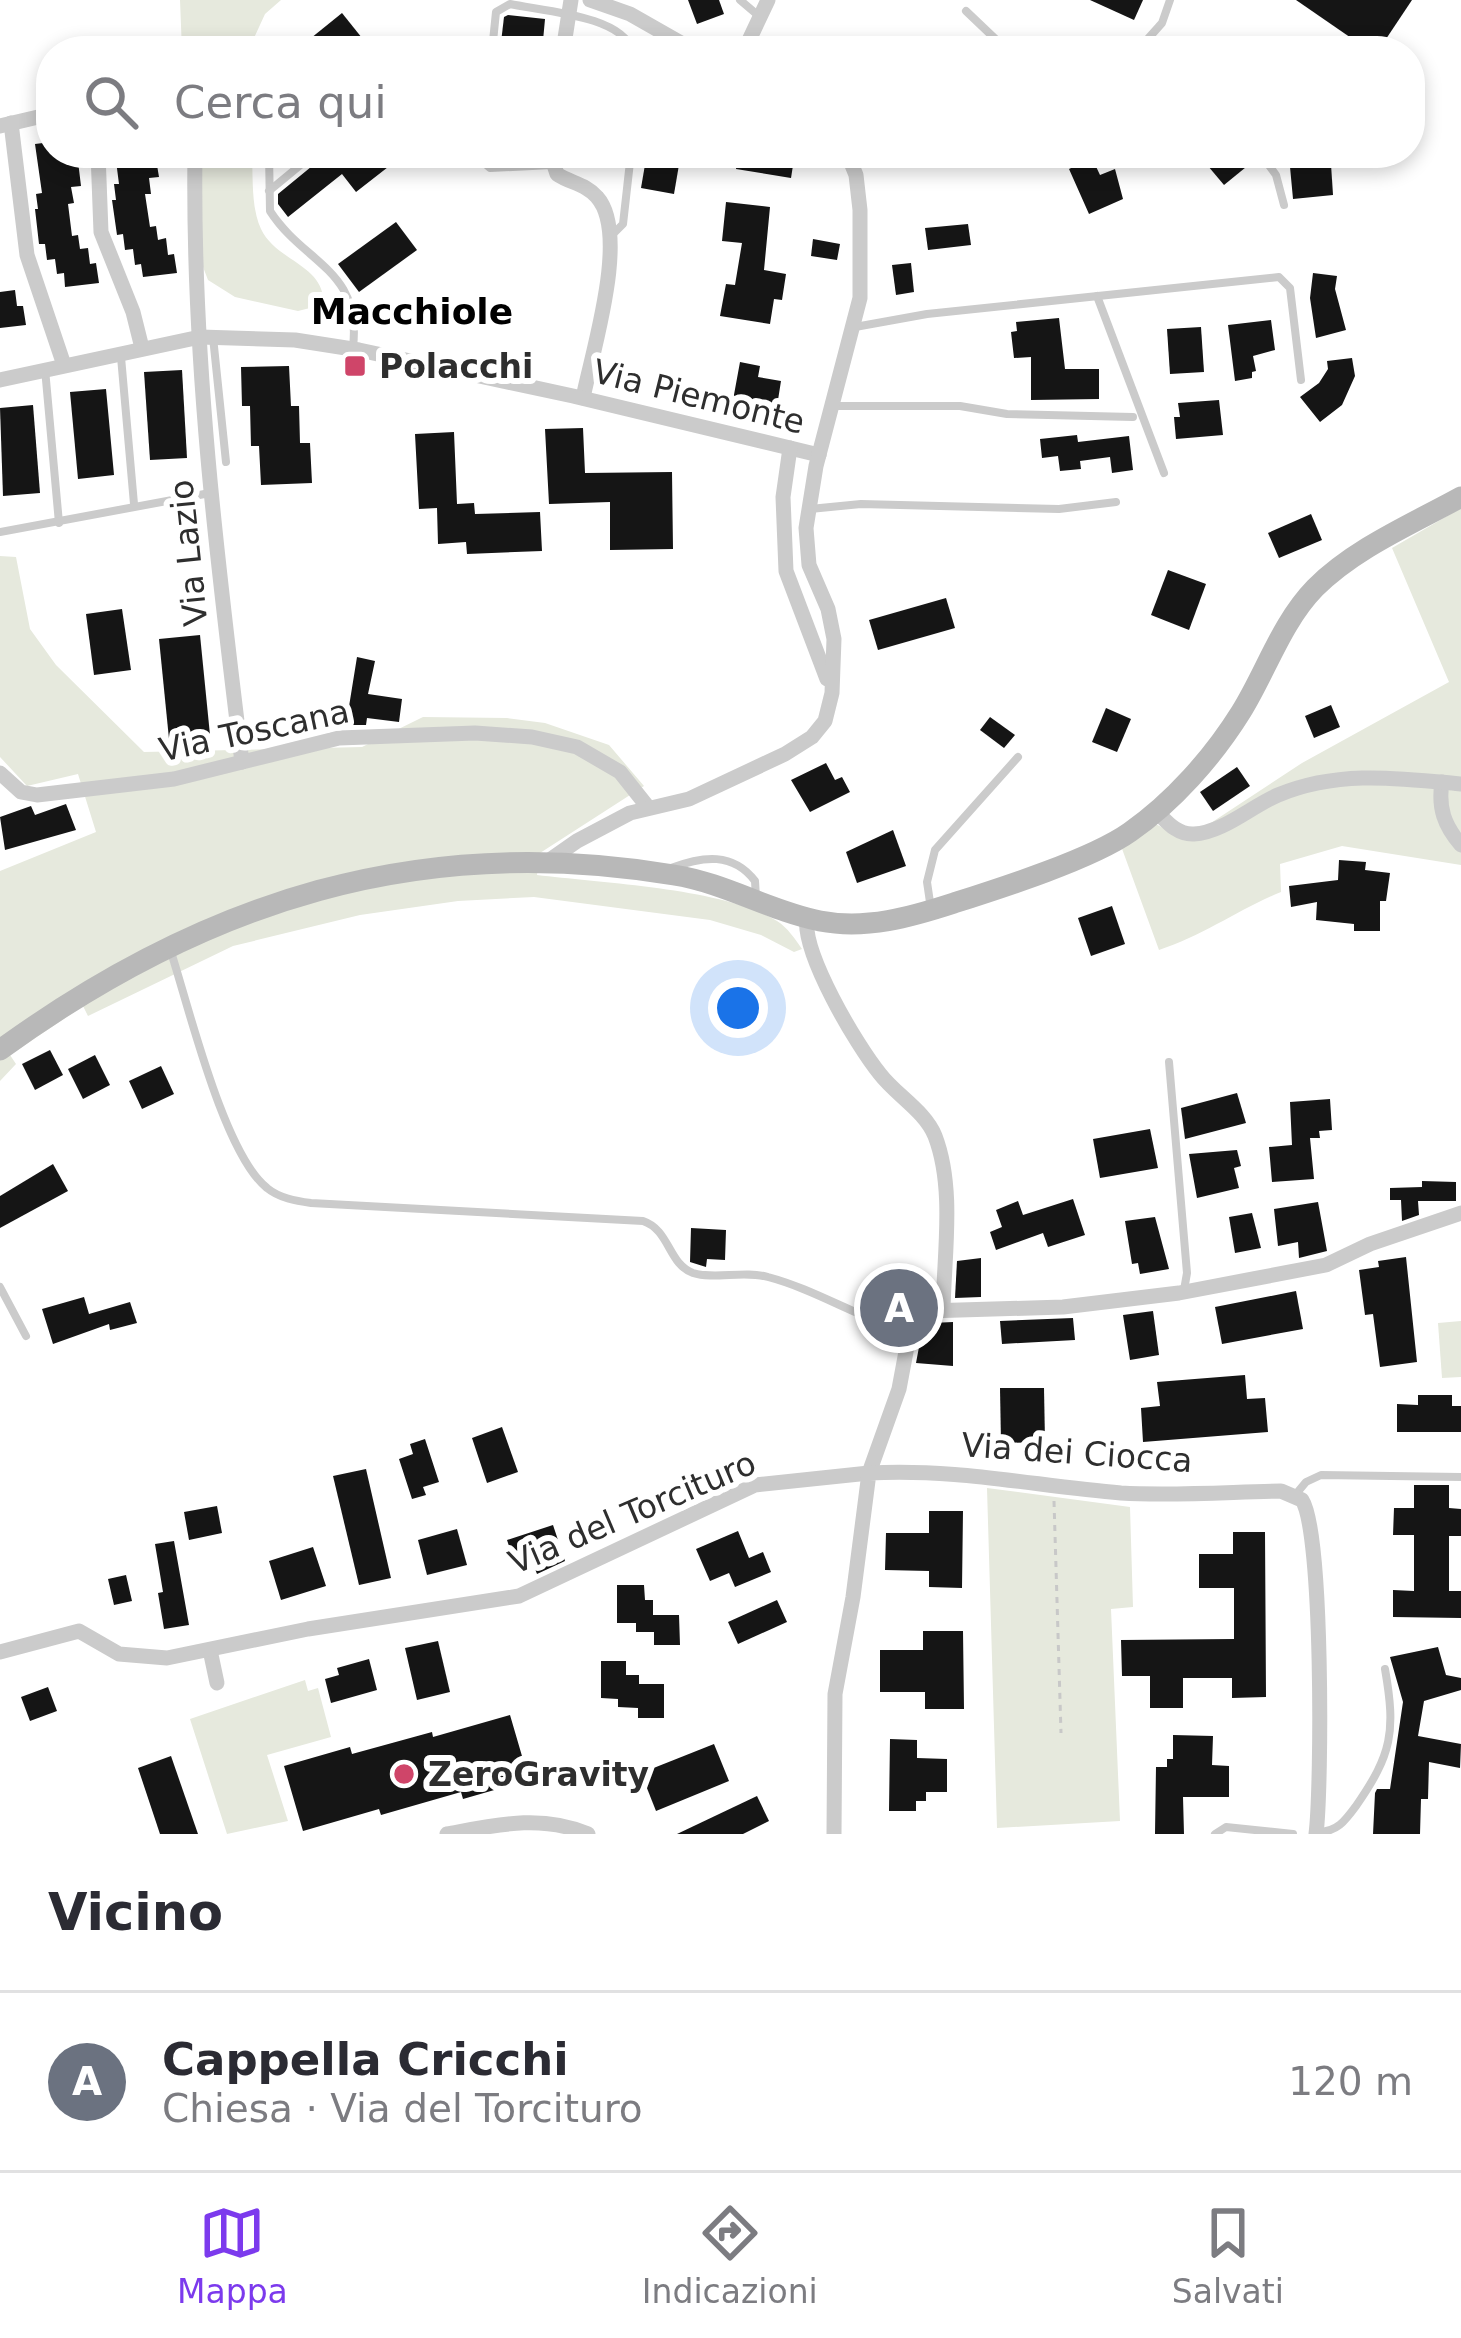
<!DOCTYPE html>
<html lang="it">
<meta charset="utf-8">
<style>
:root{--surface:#fff;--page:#f2f2f3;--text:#2b2b33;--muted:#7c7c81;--line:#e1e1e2;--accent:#7c3aed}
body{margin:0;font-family:"DejaVu Sans",sans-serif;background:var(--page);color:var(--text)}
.you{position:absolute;left:738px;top:1008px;width:42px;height:42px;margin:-30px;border:9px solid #fff;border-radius:50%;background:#1a73e8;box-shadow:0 0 0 18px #1a73e833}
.badge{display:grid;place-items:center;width:78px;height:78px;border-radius:50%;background:var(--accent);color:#fff;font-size:39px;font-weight:700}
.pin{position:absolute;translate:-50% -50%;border:6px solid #fff;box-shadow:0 3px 12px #0006}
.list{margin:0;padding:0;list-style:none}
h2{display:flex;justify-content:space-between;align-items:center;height:156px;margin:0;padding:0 48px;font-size:51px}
h2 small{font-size:39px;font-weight:400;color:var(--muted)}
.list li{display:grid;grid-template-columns:78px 1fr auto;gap:36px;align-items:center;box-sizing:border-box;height:180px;padding:0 48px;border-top:3px solid var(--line)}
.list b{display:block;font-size:45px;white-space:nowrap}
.list p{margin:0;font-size:39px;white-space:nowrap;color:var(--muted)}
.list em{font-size:39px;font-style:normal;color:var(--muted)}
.icon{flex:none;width:66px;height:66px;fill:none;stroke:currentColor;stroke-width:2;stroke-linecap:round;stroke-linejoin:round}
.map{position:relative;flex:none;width:1461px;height:1834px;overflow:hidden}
.search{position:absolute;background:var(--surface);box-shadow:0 6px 18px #0003;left:36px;right:36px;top:36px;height:132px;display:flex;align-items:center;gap:30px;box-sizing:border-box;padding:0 42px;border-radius:48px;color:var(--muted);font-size:45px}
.sheet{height:336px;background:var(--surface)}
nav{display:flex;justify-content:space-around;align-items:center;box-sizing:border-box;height:168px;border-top:3px solid var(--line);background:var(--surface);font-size:33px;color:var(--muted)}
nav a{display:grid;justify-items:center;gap:6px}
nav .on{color:var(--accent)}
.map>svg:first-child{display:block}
</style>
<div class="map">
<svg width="1461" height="1834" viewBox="0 0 1461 1834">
<rect width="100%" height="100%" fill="#fff"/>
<!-- green -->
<g fill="#e6e9dd">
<polygon points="180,0 281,0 265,14 248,51 182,51"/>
<path d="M200 153H252C253 176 251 208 261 229 275 259 318 264 323 296L318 306 298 311 235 297 208 280 200 259Z"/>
<path d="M1461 508V865L1342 846 1280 864 1281 892C1239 909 1203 936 1159 950L1121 846 1154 823 1185 840 1302 763 1449 682 1392 548Z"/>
<path d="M0 556 16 557 30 629 56 665 144 752 362 747 423 717 507 718 545 723 609 745 644 786 540 853 537 875C601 883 724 888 777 921 787 927 796 940 802 949L794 952 761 935 710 920 534 897 458 901 360 915 233 946 88 1016 83 1006 10 1055 16 1064 0 1081V871L96 832 78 774 27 786 0 757Z"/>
<polygon points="1461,1321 1461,1377 1442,1378 1438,1323"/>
<polygon points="987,1488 1130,1507 1133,1607 1111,1609 1120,1821 997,1828"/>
<polygon points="305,1680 308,1691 318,1688 331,1737 267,1755 288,1821 227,1834 190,1719"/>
</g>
<!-- building -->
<g fill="#151515">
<polygon points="688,0 719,0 724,14 697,24"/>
<polygon points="1090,0 1143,0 1134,20"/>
<polygon points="1296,0 1412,0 1378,51 1370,51"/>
<polygon points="342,13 366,43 356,51 295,51"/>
<polygon points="508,15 545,19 542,51 500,51 504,17"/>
<polygon points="51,142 51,153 77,153 81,186 71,187 74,203 68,204 72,236 78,235 80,249 88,248 90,264 96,263 99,283 65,287 64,273 57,274 55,259 47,260 45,244 39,244 35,209 38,209 36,194 42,193 35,144"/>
<polygon points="115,153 155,153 159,177 149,178 151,194 145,194 150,227 156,226 158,240 166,238 168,255 174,254 177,273 143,277 141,264 135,265 133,249 125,250 123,234 117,235 112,200 116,200 114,184 119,184"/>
<polygon points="328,153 335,162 347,153 406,153 356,192 342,174 288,217 278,204 278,194"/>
<polygon points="647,153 681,153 674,194 641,188"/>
<polygon points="738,153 795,153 791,178 736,169"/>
<polygon points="1197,153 1243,153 1251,163 1224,185"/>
<polygon points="1092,158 1100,175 1115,169 1123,199 1089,214 1069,169"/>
<polygon points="1331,164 1333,195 1293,199 1290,167"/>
<polygon points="726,202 770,207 764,270 786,274 782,300 774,299 770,324 720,316 726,284 735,285 742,243 722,241"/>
<polygon points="396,222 417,250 359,292 338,264"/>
<polygon points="968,224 971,245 928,250 925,228"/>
<polygon points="813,239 840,244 837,260 811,256"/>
<polygon points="911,263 914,292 896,295 892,265"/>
<polygon points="1313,273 1337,276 1335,289 1346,330 1316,338 1310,298"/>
<polygon points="15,290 17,306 23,306 26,325 0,328 0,292"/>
<polygon points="1059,318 1065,369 1099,369 1099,399 1031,400 1031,357 1014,358 1011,332 1017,331 1016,322"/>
<polygon points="1271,320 1275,350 1253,356 1256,371 1252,372 1252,378 1235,381 1228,325"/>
<polygon points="1201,327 1204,372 1170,374 1167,329"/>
<polygon points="1352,358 1355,376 1342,405 1320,422 1300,397 1319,383 1328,369 1327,361"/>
<polygon points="740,362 760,366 758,377 781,381 775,419 731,411"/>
<polygon points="289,366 291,406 299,406 300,443 310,443 312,483 261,485 259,446 251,446 250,406 242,406 241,367"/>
<polygon points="182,370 187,458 150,460 144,372"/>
<polygon points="106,389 114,475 78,479 70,392"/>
<polygon points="1219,400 1223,435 1176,439 1174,417 1180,417 1178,403"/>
<polygon points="33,405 40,493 3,496 0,408"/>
<polygon points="583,428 585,473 672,472 673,549 610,550 610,502 549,504 545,429"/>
<polygon points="454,432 457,504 474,503 475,514 540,512 542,551 467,554 466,542 438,544 437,508 419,509 415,434"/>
<polygon points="1077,435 1078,442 1129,436 1133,470 1112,473 1110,457 1080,461 1081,469 1060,471 1058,456 1042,458 1040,439"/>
<polygon points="1311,514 1322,540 1279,558 1268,533"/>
<polygon points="1168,570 1206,584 1189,630 1151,615"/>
<polygon points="946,598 955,628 878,650 869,620"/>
<polygon points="122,609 131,670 94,675 86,614"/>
<polygon points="200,635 210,735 169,739 159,639"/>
<polygon points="357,657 375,661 368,694 402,699 399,722 367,718 366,725 346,725"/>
<polygon points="1331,705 1340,727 1314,738 1305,716"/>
<polygon points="1106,708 1131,719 1117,752 1092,742"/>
<polygon points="990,717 1015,735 1004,748 980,730"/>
<polygon points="826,763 835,780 842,777 850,792 810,812 791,780"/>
<polygon points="1237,767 1250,786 1213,811 1200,792"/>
<polygon points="66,804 76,830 5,850 0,817 31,806 35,815"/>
<polygon points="893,830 906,866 857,883 846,852"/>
<polygon points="1339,860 1366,862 1365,870 1390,873 1386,901 1380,901 1380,931 1354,931 1354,924 1316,920 1317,902 1291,907 1289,886 1338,880"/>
<polygon points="1112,906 1125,944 1091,956 1078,918"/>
<polygon points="50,1050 63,1075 35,1090 22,1064"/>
<polygon points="95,1055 110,1085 83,1099 68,1069"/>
<polygon points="161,1066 174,1094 142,1109 129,1081"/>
<polygon points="1237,1093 1246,1123 1185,1139 1181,1108"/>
<polygon points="1330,1099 1332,1130 1319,1131 1320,1138 1310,1138 1314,1179 1272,1182 1269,1147 1292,1145 1290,1102"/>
<polygon points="1150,1129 1158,1168 1100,1178 1093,1139"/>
<polygon points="1237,1150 1241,1166 1234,1168 1239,1188 1197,1198 1189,1154"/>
<polygon points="53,1164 68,1191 0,1228 0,1196"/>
<polygon points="1422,1181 1456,1182 1456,1201 1418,1201 1419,1215 1402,1221 1401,1200 1390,1200 1390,1188 1422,1187"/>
<polygon points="1073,1199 1085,1235 1048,1247 1043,1233 996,1250 990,1232 1002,1227 996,1210 1018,1201 1023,1215"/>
<polygon points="1318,1202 1327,1251 1299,1258 1298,1242 1278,1246 1274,1209"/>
<polygon points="1252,1213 1261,1248 1235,1253 1229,1217"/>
<polygon points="1155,1217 1169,1269 1140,1274 1138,1263 1132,1264 1125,1221"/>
<polygon points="691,1228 726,1230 725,1260 707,1259 706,1267 690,1262"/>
<polygon points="1406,1257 1417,1362 1380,1367 1373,1314 1365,1315 1359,1270 1379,1267 1378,1261"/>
<polygon points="981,1258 981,1297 955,1298 957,1261"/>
<polygon points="1296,1291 1303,1329 1222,1344 1215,1307"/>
<polygon points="84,1297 89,1314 130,1302 137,1323 110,1330 109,1324 53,1344 42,1309"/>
<polygon points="1153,1311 1159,1355 1130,1360 1123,1315"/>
<polygon points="1073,1318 1075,1340 1002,1344 1000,1321"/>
<polygon points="953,1322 953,1366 916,1363 922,1331 932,1323"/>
<polygon points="1245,1375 1247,1399 1265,1398 1268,1432 1143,1442 1141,1408 1160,1406 1157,1382"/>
<polygon points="1000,1388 1044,1388 1045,1442 1001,1443"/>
<polygon points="1418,1395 1452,1395 1452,1406 1461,1406 1461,1432 1397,1432 1397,1404 1418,1405"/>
<polygon points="502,1427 518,1472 487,1483 472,1438"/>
<polygon points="425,1439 439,1482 423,1487 426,1495 412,1499 399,1459 413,1454 410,1444"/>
<polygon points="366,1469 391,1578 359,1585 333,1476"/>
<polygon points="1414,1485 1449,1485 1449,1508 1461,1509 1461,1536 1449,1536 1449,1591 1461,1591 1461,1618 1393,1617 1393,1590 1414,1591 1414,1535 1393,1535 1394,1508 1414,1508"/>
<polygon points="217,1506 222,1533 189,1540 184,1512"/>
<polygon points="929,1511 963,1511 962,1588 929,1587 929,1571 885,1570 886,1533 929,1533"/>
<polygon points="553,1525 565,1561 537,1574 530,1556 514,1561 507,1540"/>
<polygon points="457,1529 467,1565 427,1575 418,1540"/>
<polygon points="738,1531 749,1558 763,1552 771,1572 735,1587 729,1573 710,1581 696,1549"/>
<polygon points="1233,1532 1265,1532 1266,1697 1232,1698 1232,1678 1183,1678 1183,1708 1150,1708 1150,1676 1122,1676 1121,1640 1234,1639 1234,1588 1199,1588 1199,1554 1233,1554"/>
<polygon points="174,1541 189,1625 164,1629 158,1593 163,1592 155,1544"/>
<polygon points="313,1547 326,1586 281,1600 269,1561"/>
<polygon points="126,1575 132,1601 114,1605 108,1579"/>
<polygon points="617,1585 644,1585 645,1600 653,1600 653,1615 679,1615 680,1645 654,1645 654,1632 636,1632 636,1623 617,1623"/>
<polygon points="777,1600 787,1622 738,1644 728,1622"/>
<polygon points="923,1631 963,1631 964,1709 925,1709 925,1692 880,1692 880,1650 923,1650"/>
<polygon points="438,1641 450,1692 417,1700 405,1648"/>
<polygon points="1438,1647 1446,1675 1461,1678 1461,1690 1424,1701 1418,1736 1461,1744 1460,1768 1429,1762 1428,1799 1421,1799 1420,1834 1373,1834 1375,1793 1377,1789 1390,1789 1403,1702 1390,1657"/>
<polygon points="369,1659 377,1690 331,1703 325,1679 339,1675 337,1668"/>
<polygon points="601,1661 626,1661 626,1675 639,1675 639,1684 664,1684 664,1718 638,1718 638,1708 618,1707 618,1699 601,1698"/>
<polygon points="48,1687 57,1711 30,1721 21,1697"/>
<polygon points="510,1715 529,1780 463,1799 461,1792 381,1815 379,1809 303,1831 284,1766 350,1747 352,1754 432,1732 433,1737"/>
<polygon points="1173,1735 1213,1736 1212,1765 1229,1766 1229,1797 1183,1797 1184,1834 1155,1834 1156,1767 1167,1767 1167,1759 1173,1759"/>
<polygon points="890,1739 917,1740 917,1758 947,1759 947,1792 926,1792 926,1801 916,1801 916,1811 889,1811"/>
<polygon points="714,1744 729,1781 656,1811 641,1773"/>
<polygon points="171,1756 198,1834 160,1834 138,1768"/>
<polygon points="757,1796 769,1821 743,1834 677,1834"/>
</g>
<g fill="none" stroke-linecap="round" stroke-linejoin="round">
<!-- path -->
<polyline stroke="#c8c8c8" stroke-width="3" stroke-dasharray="6 6" stroke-linecap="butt" points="1054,1501 1061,1733"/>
<!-- lane -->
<g stroke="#cbcbcb" stroke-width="8">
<polyline points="740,0 760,17"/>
<polyline points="966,11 1008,51"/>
<path d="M492 51 496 12 510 4C543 11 624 16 632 51"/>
<polyline points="1137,51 1162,23 1170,0"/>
<path d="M269 153 270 211C304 264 362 269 353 347"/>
<polyline points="483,153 483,162 490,168 552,165"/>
<polyline points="1260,153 1276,175 1284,205"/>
<polyline points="269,191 315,153"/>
<polyline points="612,235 623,224 631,153"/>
<polyline points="1097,296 1164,473"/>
<polyline points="855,327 927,314 1279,277 1290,288 1301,380"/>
<polyline points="213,337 226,462"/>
<polyline points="121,357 134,504"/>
<polyline points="45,369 59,523"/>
<polyline points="835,406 960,406 1007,414 1133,417"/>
<polyline points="810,509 861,504 1059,509 1116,502"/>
<polyline points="0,532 210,493"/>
<path d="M671 868C703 856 733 852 755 881L756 898"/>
<polyline points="931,909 927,882 935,850 1018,757"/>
<path d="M171 952C189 1008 224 1154 267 1188 279 1198 296 1201 311 1203L643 1221C670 1230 668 1264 693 1273 714 1280 744 1270 768 1277 817 1290 860 1319 909 1332"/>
<polyline points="1169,1062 1187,1273 1184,1290"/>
<polyline points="0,1287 26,1336"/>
<polyline points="1296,1494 1306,1482 1321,1475 1461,1477"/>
<path d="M1318 1832C1337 1832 1345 1821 1356 1806 1392 1754 1396 1732 1385 1669"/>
<polyline points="1215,1834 1226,1827 1293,1834"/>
</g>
<!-- street -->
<g stroke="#cbcbcb" stroke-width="15">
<polyline points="590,0 630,14 695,51"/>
<polyline points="563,51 571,0"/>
<polyline points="744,51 768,0"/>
<polyline points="11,123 27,255 64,365"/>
<polyline points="0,126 51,114"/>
<polyline points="98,153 101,232 133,312 142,348"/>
<path d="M195 153C192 357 217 560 242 762"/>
<path d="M550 153 557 174C570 183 586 184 597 197 630 234 592 352 583 398"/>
<polyline points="0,380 200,337 295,340 359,350 573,396 819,455"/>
<polyline points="790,448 783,497 786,571 827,679"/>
<polyline points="0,773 21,792 37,795 174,779 339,738 475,733 532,737 577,747 620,772 647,806"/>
<path d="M1442 782C1438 808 1444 825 1461 845"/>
<path d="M1156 811C1167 822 1177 835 1194 834 1222 833 1252 806 1278 795 1338 770 1398 778 1461 784"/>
<polyline points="547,862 577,841 630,813 689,799 785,754 812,737 825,721 832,693 834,639 828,609 809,565 806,528 816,466 860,298 860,210 856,175 847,153"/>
<path d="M807 917C801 952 857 1046 880 1074 896 1095 925 1111 935 1136 955 1188 944 1255 943 1310"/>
<polyline points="210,1650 217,1683"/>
<polyline points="0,1652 79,1631 119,1654 167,1658 308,1629 519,1596 755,1485 869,1473 899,1389 911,1325 927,1311 1063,1307 1179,1293 1326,1265 1370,1244 1461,1213"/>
<path d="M447 1834C496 1825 541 1814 588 1834"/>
<path d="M834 1834 835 1694 853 1597 869 1473C955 1468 1036 1486 1121 1493 1174 1496 1228 1492 1281 1491L1302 1500C1323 1532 1322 1785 1316 1834"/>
</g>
<!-- secondary -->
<path stroke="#b8b8b8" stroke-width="21" d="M0 1050C205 901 420 832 674 875 725 883 770 911 820 921 866 930 911 917 954 903 1001 888 1092 859 1130 832 1173 802 1213 757 1241 712 1266 672 1281 623 1315 588 1355 548 1412 524 1461 497"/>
</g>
<!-- markers -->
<g fill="#cf4569" stroke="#fff" stroke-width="4.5">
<rect x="343" y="354" width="24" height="24" rx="6"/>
<circle cx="404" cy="1774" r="12"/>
</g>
<g text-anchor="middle" stroke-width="12" stroke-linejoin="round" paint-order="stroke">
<!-- poi labels -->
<g font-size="33" font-weight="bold" fill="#2e2e2e" stroke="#fff" text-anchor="start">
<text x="379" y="378">Polacchi</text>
<text x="428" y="1786">ZeroGravity</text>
</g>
<!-- street labels -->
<g font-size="33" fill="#2e2e2e" stroke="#fff">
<text transform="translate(699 396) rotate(14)" y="12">Via Piemonte</text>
<text transform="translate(188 553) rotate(-96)" y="12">Via Lazio</text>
<text transform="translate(254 730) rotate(-12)" y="12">Via Toscana</text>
<text transform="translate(1077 1452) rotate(4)" y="12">Via dei Ciocca</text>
<text transform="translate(632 1512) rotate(-23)" y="12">Via del Torcituro</text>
</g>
<!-- neighbourhood labels -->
<g font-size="36" font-weight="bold" fill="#000" stroke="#fff">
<text x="412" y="324">Macchiole</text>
</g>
</g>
</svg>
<div class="you"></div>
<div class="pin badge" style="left:899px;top:1308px;background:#6b7280">A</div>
<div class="search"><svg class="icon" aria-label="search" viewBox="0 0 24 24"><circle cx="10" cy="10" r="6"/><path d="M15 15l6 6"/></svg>Cerca qui</div>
</div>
<section class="sheet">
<h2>Vicino<small></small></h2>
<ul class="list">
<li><span class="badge" style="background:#6b7280">A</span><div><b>Cappella Cricchi</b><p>Chiesa · Via del Torcituro</p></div><em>120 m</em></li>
</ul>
</section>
<nav>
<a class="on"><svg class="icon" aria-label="map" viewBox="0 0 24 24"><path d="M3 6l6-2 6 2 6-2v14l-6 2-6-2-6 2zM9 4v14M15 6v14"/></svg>Mappa</a>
<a><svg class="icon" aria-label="directions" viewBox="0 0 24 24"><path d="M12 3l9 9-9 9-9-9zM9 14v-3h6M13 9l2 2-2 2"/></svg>Indicazioni</a>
<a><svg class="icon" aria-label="saved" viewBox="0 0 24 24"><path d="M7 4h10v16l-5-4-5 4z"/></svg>Salvati</a>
</nav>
